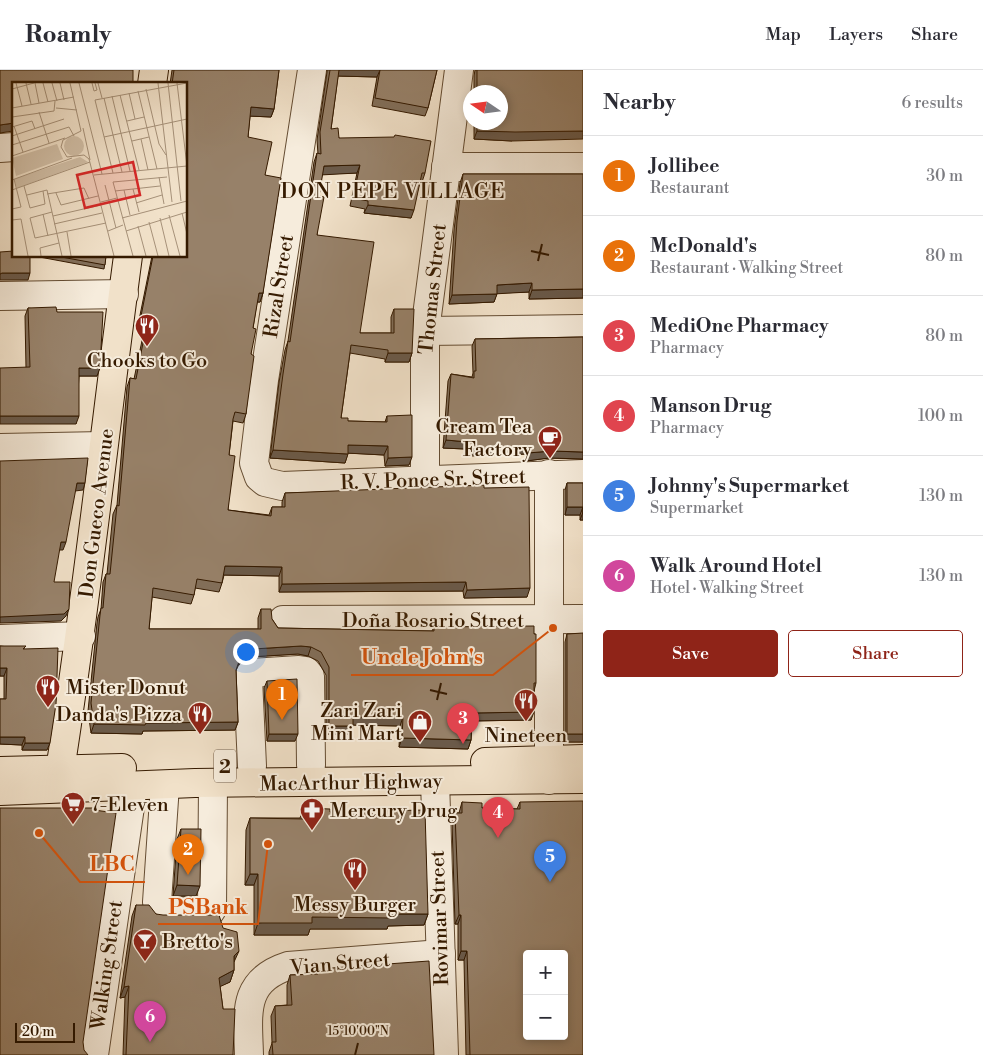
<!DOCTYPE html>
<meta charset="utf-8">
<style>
:root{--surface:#fff;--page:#f7f7f7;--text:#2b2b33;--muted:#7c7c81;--line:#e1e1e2;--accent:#8f2418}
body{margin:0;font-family:"Libre Bodoni",serif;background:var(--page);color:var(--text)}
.controls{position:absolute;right:15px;bottom:15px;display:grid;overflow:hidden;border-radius:5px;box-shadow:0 2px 8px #0003}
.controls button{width:45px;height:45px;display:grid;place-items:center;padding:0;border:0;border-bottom:1px solid var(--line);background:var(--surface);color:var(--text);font:25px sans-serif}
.compass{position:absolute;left:463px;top:15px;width:45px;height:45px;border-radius:50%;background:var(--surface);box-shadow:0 2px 8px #0003;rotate:283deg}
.scale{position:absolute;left:15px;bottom:12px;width:60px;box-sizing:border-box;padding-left:5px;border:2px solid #351a00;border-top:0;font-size:14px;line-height:18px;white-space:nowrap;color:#351a00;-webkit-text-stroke:4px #f6ecdc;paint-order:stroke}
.you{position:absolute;left:245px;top:581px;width:18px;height:18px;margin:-12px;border:4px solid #fff;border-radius:50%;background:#1a73e8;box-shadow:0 0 0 8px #1a73e833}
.badge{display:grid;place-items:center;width:32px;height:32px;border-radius:50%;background:var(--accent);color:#fff;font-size:16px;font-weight:700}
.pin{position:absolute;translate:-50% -41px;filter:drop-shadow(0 1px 2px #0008)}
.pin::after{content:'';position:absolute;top:26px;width:18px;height:15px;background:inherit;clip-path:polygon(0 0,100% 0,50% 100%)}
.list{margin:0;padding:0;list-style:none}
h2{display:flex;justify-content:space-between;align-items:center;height:65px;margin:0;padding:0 20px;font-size:21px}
h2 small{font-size:16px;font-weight:400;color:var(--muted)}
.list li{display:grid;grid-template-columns:32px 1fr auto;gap:15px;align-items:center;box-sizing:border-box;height:80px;padding:0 20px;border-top:1px solid var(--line)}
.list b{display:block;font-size:19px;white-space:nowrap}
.list p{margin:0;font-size:16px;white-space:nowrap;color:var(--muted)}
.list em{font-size:16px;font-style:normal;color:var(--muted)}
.actions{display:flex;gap:10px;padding:15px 20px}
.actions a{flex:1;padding:11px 0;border:1px solid var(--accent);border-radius:5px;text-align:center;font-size:18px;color:var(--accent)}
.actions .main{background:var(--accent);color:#fff}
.map{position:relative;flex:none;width:583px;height:985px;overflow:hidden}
header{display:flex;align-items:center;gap:30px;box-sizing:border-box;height:70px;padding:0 25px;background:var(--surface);border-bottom:1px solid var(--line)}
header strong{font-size:24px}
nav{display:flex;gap:28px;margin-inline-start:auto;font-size:18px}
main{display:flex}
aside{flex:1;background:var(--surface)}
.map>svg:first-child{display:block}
</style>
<header>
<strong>Roamly</strong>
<nav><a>Map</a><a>Layers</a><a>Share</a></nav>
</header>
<main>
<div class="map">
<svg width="583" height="985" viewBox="0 0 583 985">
<rect width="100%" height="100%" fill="#f1e1c9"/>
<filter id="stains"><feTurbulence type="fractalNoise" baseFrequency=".004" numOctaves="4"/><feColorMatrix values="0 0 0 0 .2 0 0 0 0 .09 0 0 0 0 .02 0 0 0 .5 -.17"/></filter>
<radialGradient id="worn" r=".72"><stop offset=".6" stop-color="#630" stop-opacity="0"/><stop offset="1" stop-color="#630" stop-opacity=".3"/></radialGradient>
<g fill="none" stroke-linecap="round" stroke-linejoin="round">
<defs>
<g id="minor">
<polyline points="312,0 264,310 254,393 259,407 265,412 282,416 583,404"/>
<polyline points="0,78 14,77"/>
<polyline points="446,97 583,97"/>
<polyline points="0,226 124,224"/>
<polyline points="425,261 583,259"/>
<polyline points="0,378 103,376"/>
<polyline points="549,404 549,710"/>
<polyline points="425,409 425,261 459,0"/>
<polyline points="283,550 583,549"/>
<polyline points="0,569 81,566"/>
<polyline points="252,696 248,608 251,603 299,600 306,601 310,606 311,695"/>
<polyline points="435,711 444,985"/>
<polyline points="165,715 157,832 159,841 210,842 212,839 213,714"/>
<polyline points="94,985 133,716"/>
<path d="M249 985C248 945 241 911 288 896L441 884"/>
</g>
<g id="major">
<polyline points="152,14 154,0"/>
<path d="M60 700C87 529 105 357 128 186"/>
</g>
<g id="highway">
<polyline points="485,692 583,689"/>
<polyline points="0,701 122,698"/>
<polyline points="0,721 195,713 583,709"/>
</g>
</defs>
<!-- minor casing -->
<use href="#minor" stroke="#644c32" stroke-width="30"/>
<!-- major casing -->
<use href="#major" stroke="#351a00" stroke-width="30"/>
<!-- highway casing -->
<use href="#highway" stroke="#351a00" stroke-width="30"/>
<!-- minor -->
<use href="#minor" stroke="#f6ecdc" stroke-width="28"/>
<!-- major -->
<use href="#major" stroke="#f1e1c9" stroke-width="28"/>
<!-- highway -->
<use href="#highway" stroke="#f1e1c9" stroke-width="28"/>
</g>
<!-- wall -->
<g fill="#826f5a" stroke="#351a00">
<polygon points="172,0 279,0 274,39 271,47 250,46 248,67 265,105 263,223 260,232 257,232 253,258 246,344 243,353 233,351 229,385 228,440 269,445 272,437 282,437 282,432 285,423 484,418 527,527 464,528 463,521 279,522 279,506 224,505 222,513 219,522 195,518 194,525 191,534 152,527 149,559 258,559 258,548 261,539 272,549 278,558 432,561 434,557 536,613 534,621 531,650 472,651 471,670 468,679 399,677 400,656 353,655 350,664 326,664 326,605 318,591 308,586 298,584 250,587 238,595 236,601 238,652 235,660 143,661 142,664 91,663 88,641 97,553 98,547 101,539 103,512 106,504 107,504 113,444 117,435 127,317 130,308 134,309 144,261 137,260 152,186 186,186 186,14 170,14"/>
<polygon points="327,0 437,0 428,38 425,46 372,36 377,7 338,6 331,59 339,68 425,103 422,112 420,111 411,148 364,143 365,139 350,136 357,103 322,104 319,126 317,165 360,263 391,263 391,247 394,239 412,283 409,292 385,292 385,289 350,283 341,348 348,351 385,352 387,346 409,395 385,396 384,385 348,383 345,393 270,388 279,312 285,280 288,271 314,92 317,83 318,84 317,70 327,2"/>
<polygon points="475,0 583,0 512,71 474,69 474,52 500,52 500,22 474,22 474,6"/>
<polygon points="463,104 583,104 583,228 529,229 529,222 497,223 494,232 449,234 454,160 460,113"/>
<polygon points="34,186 106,186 104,199"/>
<polygon points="28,238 57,242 97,306 79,306 76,354 26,298 25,246"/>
<polygon points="583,267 583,389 549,388 526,391 526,384 466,386 465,379 443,378 448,311 451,304 472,307 473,303 472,276 475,269"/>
<polygon points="567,413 583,413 583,450 580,450 580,445 565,445 565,420"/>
<polygon points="567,564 583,672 565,672 565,572"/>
<polygon points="0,576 25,579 47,680 22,680 22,675 0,674 0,629 4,629 4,606 0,606"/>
<polygon points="267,611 295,671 267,671 264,618"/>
<polygon points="462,732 482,738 517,739 520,732 583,985 466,985 464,890 458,890 458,854 455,854 452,752 455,743 459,743"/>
<polygon points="304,738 330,742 428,844 424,855 388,856 387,859 310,859 308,865 254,865 254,815 245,815 246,760 250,748 300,748"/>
<polygon points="181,759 196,826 173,826 177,769"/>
<polygon points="136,835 156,844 234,892 234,900 230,912 220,916 223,939 233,985 123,985 125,927 120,928 132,846"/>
<polygon points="318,899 434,985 269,985 269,982 272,973 271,946 275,936 287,935 287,915 290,905 316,904"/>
</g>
<!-- shaded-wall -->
<g fill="#6a5a4a" stroke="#351a00">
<polygon points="339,0 380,0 377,7 337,6"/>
<polygon points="251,37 274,39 271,47 248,46"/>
<polygon points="14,53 13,61 0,63 0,55"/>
<polygon points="477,61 583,61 583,69 512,71 474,69"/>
<polygon points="360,95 357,103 320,105 324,96"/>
<polygon points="368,135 414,140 411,148 364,143"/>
<polygon points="2,203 30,203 28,210 0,210 0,204"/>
<polygon points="532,213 529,222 493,224 497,215"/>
<polygon points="583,219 583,228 529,229 532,220"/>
<polygon points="259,223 263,223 260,232 255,232"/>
<polygon points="497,224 494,232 449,234 452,225"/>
<polygon points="388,283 412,283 409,292 385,292"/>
<polygon points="79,298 100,298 97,306 76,306"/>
<polygon points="0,346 79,346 76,354 0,354"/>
<polygon points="446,370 468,372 465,379 443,378"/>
<polygon points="348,375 388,376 384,385 345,383"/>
<polygon points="528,377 526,384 466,386 468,379"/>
<polygon points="273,380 348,384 345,393 270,388"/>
<polygon points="551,381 583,382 583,389 549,388 526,391 528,383"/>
<polygon points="412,387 409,395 385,396 388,388"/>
<polygon points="77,413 85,413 83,420 75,421"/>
<polygon points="567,437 583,437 580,445 565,445"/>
<polygon points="583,442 583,450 580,450"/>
<polygon points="61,472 66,472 63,480 58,480"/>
<polygon points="225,496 282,497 279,506 222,505"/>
<polygon points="466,512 463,521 279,522 282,514"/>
<polygon points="530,518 527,527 464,528 467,520"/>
<polygon points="69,539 66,546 61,551 0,553 0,547 2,546"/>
<polygon points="301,576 311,577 308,586 298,584 250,587 238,595 241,586 253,579"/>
<polygon points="0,598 7,598 4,606 0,606"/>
<polygon points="534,642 531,650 469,651 472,643"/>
<polygon points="353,647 403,647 400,656 350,655"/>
<polygon points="238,652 235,660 143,661 142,664 91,663 94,654 146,653"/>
<polygon points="329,656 353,656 350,664 326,664"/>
<polygon points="269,664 298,664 295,671 267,671"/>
<polygon points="567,664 583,664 583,672 565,672"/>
<polygon points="0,667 25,667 22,675 0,674"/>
<polygon points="402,668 471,670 468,679 399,677"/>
<polygon points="25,673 50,673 47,680 22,680"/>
<polygon points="250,804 258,804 254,815 245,815"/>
<polygon points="177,815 200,816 196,826 173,826"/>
<polygon points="391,844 428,844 424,855 388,856 387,859 310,859 308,865 254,865 258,853 312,847"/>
<polygon points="459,845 461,845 458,854 455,854"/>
<polygon points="239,881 234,892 234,886"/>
<polygon points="461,881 467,881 464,890 458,890"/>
<polygon points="234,900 230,912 215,919 219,908"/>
<polygon points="129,916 125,927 120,928 124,917"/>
</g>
<!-- building -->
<g fill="#978169" stroke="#351a00" fill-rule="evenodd">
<polygon points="0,0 133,0 133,14 14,14 14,53 0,55"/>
<polygon points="174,0 279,0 274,39 251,37 248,67 272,72 265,105 281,108 263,223 259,223 253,258 256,259 251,284 254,286 246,344 235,342 233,349 229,385 235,386 228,440 271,446 272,437 285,437 285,423 484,415 484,418 529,417 530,518 467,520 466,512 282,514 282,497 225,496 222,513 197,509 194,525 153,518 149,559 261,559 261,539 271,539 272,549 278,558 434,561 434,557 534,556 534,564 536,564 536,613 534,613 534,642 472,643 471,670 402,668 403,647 353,647 353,656 329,656 329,597 321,582 311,577 301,576 253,579 241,586 236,600 238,652 146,653 145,655 94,654 91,633 100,545 101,538 103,538 106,504 110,504 117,435 119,436 130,308 136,309 147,252 140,251 153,186 186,186 186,14 172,14"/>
<polygon points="330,0 339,0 331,59 338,58 339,68 394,67 395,65 431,71 425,103 422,103 414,140 368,135 368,131 353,128 360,95 324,96 319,126 324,127 317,165 374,172 360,263 394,263 394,239 414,239 412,283 388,283 388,280 351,275 341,348 348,348 348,351 387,352 387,346 412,345 412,387 388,388 388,376 348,375 348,384 273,380 283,304 288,271 290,272 317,83 321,84 320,62"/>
<polygon points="380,0 437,0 428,38 375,28"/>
<polygon points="477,0 583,0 583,61 515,62 477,61 477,52 500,52 500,22 477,22"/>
<polygon points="463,104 583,104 583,219 532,220 532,213 497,215 497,224 452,225 457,151"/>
<polygon points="14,181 14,186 30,186 30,203 2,203 0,204 0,182"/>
<polygon points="56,186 106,186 105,195"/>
<polygon points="56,237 57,242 103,242 100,298 79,298 79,346 0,346 0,298 30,297 28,238"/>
<polygon points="583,267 583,382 551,381 528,383 528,377 468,379 468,372 446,370 451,304 474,308 474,301 476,301 475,269"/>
<polygon points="88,388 85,413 77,413 66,472 61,472 54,512 70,512 69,539 64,544 0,547 0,391"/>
<polygon points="567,413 583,413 583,442 583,437 567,437"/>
<polygon points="583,563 583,664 567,664 567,564"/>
<polygon points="0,576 26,576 23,579 58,578 56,634 50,673 25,673 25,667 0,667 0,629 6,629 7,598 0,598"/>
<polygon points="297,609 298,664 269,664 267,611"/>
<path d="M583 731V985H470L467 881H461V845H459L455 743H462V732L482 733V738L520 739V732ZM527 884H564V966H527Z"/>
<polygon points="0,738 94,738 94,740 116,743 83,972 84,980 88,985 0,985"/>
<polygon points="304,738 330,739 330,742 425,740 428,844 391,844 391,848 312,847 312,853 258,853 258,804 250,804 250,748 304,749"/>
<polygon points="181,759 201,759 200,816 177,815"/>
<polygon points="136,835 149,835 156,844 163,845 219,845 223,858 237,862 239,881 234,886 234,900 219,908 223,939 235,939 233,985 126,985 129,916 124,917"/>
<polygon points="429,891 434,985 273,985 272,972 276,972 275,936 292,935 290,905 318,904 318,899"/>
</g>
<!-- ticks -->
<path fill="none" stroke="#351a00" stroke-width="2" d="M531 181 549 185M538 191 542 174M430 620 447 624M437 630 441 613M355 985 358 973"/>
<!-- icons -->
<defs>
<symbol id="restaurant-pin" viewBox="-11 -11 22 30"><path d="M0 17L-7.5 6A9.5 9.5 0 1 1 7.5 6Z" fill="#8f2418" stroke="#f6ecdc"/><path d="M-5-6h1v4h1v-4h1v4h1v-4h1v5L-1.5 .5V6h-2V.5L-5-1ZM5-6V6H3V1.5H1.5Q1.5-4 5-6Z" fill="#fff"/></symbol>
<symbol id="cafe-pin" viewBox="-11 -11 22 30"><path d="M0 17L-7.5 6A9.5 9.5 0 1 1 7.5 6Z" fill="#8f2418" stroke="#f6ecdc"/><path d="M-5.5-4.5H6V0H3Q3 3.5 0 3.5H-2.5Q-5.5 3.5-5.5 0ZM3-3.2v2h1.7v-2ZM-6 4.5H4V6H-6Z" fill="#fff"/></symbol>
<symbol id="shop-pin" viewBox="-11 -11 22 30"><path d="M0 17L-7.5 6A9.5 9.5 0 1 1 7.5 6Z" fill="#8f2418" stroke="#f6ecdc"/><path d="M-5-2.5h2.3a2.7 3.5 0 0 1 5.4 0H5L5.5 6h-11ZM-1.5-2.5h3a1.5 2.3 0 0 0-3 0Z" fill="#fff"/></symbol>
<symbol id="supermarket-pin" viewBox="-11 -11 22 30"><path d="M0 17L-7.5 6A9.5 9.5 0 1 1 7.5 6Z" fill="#8f2418" stroke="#f6ecdc"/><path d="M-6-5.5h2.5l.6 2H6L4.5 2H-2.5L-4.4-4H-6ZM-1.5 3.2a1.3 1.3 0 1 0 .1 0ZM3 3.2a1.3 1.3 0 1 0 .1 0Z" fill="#fff"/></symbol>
<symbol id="pharmacy-pin" viewBox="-11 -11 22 30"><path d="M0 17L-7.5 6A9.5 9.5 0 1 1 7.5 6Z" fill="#8f2418" stroke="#f6ecdc"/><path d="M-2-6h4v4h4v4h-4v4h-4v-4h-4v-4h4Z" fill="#fff"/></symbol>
<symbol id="bar-pin" viewBox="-11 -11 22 30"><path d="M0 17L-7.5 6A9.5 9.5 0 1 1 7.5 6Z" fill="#8f2418" stroke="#f6ecdc"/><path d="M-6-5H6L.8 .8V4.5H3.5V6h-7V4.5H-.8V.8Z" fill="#fff"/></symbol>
</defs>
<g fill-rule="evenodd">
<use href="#restaurant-pin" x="133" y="242" width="28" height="38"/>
<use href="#cafe-pin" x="536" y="354" width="28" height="38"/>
<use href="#restaurant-pin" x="34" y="603" width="28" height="38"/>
<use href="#restaurant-pin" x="512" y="617" width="28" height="38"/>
<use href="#restaurant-pin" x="186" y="630" width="28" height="38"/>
<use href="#shop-pin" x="406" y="638" width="28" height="38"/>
<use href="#supermarket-pin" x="59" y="720" width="28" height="38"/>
<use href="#pharmacy-pin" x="298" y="726" width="28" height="38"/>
<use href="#restaurant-pin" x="341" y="786" width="28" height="38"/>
<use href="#bar-pin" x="131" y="857" width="28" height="38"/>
</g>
<g text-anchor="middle" stroke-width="4" stroke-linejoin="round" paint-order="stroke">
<!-- shield labels -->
<rect fill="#f6ecdc" stroke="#6f5942" stroke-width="1" x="214" y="679.5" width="22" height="33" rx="4"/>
<g font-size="19" font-weight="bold" fill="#351a00">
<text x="225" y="703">2</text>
</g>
<!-- street labels -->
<g font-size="20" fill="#351a00" stroke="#f6ecdc">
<text transform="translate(278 216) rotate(-81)" y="7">Rizal Street</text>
<text transform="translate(432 219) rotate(-84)" y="7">Thomas Street</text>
<text transform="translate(433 409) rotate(-2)" y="7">R. V. Ponce Sr. Street</text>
<text transform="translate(96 443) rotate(-83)" y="7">Don Gueco Avenue</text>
<text x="433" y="557">Doña Rosario Street</text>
<text transform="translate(351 712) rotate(-1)" y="7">MacArthur Highway</text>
<text transform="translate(439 848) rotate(-92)" y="7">Rovimar Street</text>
<text transform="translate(340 893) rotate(-5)" y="7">Vian Street</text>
<text transform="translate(106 895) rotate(-82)" y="7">Walking Street</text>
</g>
<!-- poi labels -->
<g font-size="20" fill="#351a00" stroke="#f6ecdc" text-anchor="start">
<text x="147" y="297" text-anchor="middle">Chooks to Go</text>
<text x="532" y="363" text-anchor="end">Cream Tea<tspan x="532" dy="23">Factory</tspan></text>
<text x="66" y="624">Mister Donut</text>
<text x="402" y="647" text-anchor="end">Zari Zari<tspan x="402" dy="23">Mini Mart</tspan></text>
<text x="182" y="651" text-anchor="end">Danda's Pizza</text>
<text x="526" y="672" text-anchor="middle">Nineteen</text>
<text x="90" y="741">7-Eleven</text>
<text x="330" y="747">Mercury Drug</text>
<text x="355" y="841" text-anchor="middle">Messy Burger</text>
<text x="162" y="878">Bretto's</text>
</g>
<!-- neighbourhood labels -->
<g font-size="21" letter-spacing="1" fill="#351a00" stroke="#f6ecdc">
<text x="393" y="128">DON PEPE VILLAGE</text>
</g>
</g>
<!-- overview -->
<g transform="translate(12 12)">
<rect width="175" height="175" fill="#f1e1c9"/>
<path d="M52 64a10 10 0 1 1 20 0a10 10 0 1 1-20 0ZM45 62 51 77 4 94 0 76ZM68 75 76 80 5 106 2 97Z" fill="#d1bfa7"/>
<path fill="none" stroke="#a69179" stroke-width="1" d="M4 1 10 24M14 1 19 22M23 1 27 21M31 1 36 20M40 1 45 19M48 1 52 18M58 1 69 49 51 58 49 65 55 75 72 73 77 77 102 174M67 1 90 92M80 1 82 9 85 8 83 1M86 1 90 16M146 1 160 120M156 1 169 119M165 1 175 84M0 7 22 1M134 7 147 62 154 73M126 9 145 87M117 11 123 37M108 13 127 88M100 14 118 89M92 16 110 90M0 26 62 15M44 26 65 28M27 30 37 61M0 35 42 29 43 19M115 39 132 35M2 44 11 70M0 45 20 39 23 47M71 46 78 78M0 54 52 37M92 55 175 37M129 57 136 88M120 59 137 55M0 63 57 45 62 54M0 74 53 56M101 91 83 18 175 1M82 93 175 84M147 95 152 122M0 98 60 76M93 103 104 146M12 104 18 126 33 122 31 109M121 107 127 130M0 108 78 80M112 108 118 133M103 109 148 104M44 111 49 123 86 114M35 112 72 106 77 117M15 113 35 108 50 174M89 120 105 116M124 121 150 113M0 127 9 125 2 97M40 130 18 136 23 156 94 141M170 131 175 152M31 132 36 154M157 133 168 174M41 134 89 123M110 136 175 119M148 136 157 174M0 138 9 137 16 174M137 140 146 174M42 142 90 131M126 144 134 174M96 149 111 143M114 149 175 130M55 150 59 174M29 174 28 166 47 161M121 174 101 100 155 95"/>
<path fill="#d62828" fill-opacity="0.15" stroke="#d62828" stroke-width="2.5" d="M121 80 128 113 73 126 65 93Z"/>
<rect width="175" height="175" fill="none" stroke="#351a00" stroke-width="2.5"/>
</g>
<g font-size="12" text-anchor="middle" fill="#351a00" stroke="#f6ecdc" stroke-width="4" stroke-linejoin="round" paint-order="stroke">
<text x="358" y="965">15°10'00"N</text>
</g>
<!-- callouts -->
<path fill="none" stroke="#d6530b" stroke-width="2" d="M553 558L493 605H351M39 763L80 812H145M268 774L258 854H158"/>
<g fill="#d6530b" stroke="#f6ecdc" stroke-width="2">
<circle cx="553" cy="558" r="5"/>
<circle cx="39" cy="763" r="5"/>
<circle cx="268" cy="774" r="5"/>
</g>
<g font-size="21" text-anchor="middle" font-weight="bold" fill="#d6530b" stroke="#f6ecdc" stroke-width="4" stroke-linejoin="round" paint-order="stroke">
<text x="422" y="594">Uncle John's</text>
<text x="112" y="801">LBC</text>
<text x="208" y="844">PSBank</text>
</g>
<rect width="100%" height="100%" filter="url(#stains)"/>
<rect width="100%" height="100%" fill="url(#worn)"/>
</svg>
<div class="controls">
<button>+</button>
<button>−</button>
</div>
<svg class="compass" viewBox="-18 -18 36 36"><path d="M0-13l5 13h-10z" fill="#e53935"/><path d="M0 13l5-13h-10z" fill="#7c7c81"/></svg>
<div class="scale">20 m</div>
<div class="you"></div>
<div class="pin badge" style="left:282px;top:650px;background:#e8710a">1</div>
<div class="pin badge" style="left:188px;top:805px;background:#e8710a">2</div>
<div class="pin badge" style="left:463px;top:674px;background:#e0444e">3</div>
<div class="pin badge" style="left:498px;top:768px;background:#e0444e">4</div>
<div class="pin badge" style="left:550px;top:812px;background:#3f7fe0">5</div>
<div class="pin badge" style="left:150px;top:972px;background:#d1479c">6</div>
</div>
<aside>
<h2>Nearby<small>6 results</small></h2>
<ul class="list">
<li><span class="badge" style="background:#e8710a">1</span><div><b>Jollibee</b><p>Restaurant</p></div><em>30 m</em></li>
<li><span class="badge" style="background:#e8710a">2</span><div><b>McDonald's</b><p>Restaurant · Walking Street</p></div><em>80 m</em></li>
<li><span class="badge" style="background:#e0444e">3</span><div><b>MediOne Pharmacy</b><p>Pharmacy</p></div><em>80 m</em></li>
<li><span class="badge" style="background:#e0444e">4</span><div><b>Manson Drug</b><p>Pharmacy</p></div><em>100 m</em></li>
<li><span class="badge" style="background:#3f7fe0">5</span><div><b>Johnny's Supermarket</b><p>Supermarket</p></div><em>130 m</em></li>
<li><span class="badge" style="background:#d1479c">6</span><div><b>Walk Around Hotel</b><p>Hotel · Walking Street</p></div><em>130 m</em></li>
</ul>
<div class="actions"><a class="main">Save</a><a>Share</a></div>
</aside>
</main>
